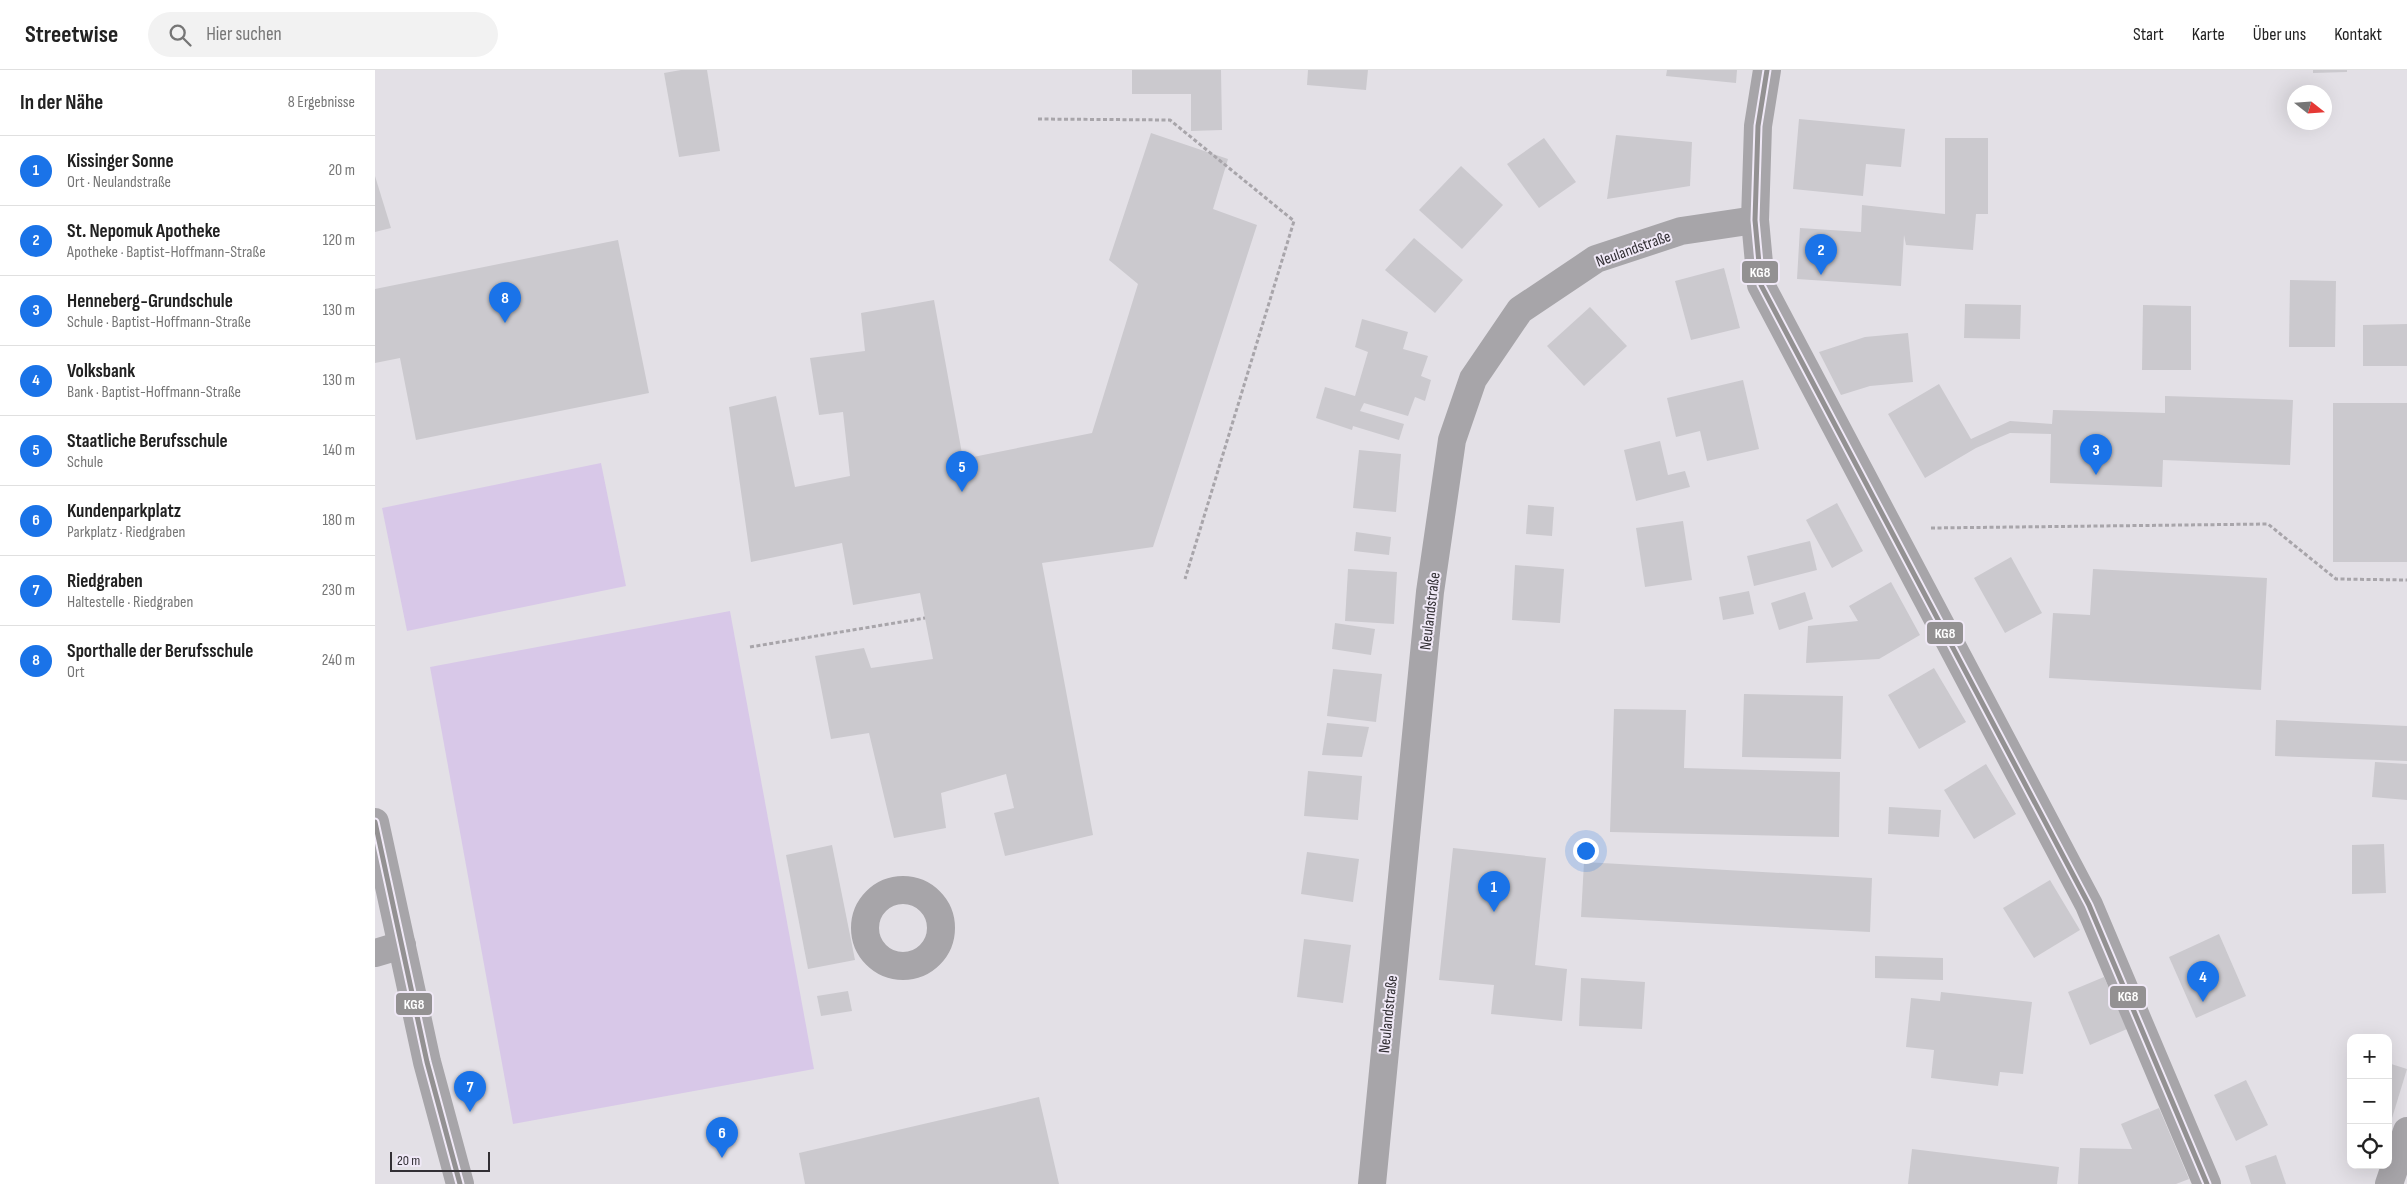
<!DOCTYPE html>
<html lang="de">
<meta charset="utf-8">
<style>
:root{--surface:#fff;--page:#f2f2f2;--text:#222;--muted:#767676;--line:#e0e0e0;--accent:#1a73e8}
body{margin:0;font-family:"Sofia Sans Condensed",sans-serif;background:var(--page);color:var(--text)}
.controls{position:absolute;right:15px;bottom:15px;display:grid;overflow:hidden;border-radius:10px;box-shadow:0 5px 20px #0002}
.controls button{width:45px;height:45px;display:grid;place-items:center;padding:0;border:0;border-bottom:1px solid var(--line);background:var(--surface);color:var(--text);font:25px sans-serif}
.compass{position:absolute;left:1912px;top:15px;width:45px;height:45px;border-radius:50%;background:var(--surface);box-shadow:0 5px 20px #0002;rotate:107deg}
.scale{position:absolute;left:15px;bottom:12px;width:100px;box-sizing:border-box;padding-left:5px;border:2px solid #322f34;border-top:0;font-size:14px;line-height:18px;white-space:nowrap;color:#322f34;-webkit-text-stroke:4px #f0e9f7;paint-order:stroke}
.you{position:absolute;left:1210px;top:780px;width:18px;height:18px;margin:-12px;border:4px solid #fff;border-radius:50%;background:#1a73e8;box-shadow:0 0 0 8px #1a73e833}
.badge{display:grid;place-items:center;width:32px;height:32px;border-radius:50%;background:var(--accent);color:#fff;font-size:16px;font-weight:700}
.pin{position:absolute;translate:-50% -41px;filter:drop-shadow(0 1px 2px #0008)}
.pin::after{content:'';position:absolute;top:26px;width:18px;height:15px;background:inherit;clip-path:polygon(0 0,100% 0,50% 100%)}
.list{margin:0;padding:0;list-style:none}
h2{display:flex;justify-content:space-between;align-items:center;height:65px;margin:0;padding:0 20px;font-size:21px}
h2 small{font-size:16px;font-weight:400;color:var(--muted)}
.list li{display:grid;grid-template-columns:32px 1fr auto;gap:15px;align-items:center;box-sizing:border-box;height:70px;padding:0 20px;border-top:1px solid var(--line)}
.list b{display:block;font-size:19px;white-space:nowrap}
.list p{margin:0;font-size:16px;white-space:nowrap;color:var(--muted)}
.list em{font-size:16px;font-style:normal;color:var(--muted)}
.icon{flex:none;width:28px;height:28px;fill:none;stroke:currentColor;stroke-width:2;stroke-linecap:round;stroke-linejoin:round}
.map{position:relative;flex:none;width:2032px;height:1114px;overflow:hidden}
header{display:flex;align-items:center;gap:30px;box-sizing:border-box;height:70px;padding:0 25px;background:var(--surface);border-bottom:1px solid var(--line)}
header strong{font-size:24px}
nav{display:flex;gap:28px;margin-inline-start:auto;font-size:18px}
.search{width:350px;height:45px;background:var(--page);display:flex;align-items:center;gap:12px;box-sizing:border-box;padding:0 18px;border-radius:28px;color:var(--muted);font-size:19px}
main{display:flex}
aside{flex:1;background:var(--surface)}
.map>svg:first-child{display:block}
</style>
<header>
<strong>Streetwise</strong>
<div class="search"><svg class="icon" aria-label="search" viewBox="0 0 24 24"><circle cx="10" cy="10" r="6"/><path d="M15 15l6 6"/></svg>Hier suchen</div>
<nav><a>Start</a><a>Karte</a><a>Über uns</a><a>Kontakt</a></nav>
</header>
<main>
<aside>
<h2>In der Nähe<small>8 Ergebnisse</small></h2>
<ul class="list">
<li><span class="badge">1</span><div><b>Kissinger Sonne</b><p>Ort · Neulandstraße</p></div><em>20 m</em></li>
<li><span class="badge">2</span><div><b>St. Nepomuk Apotheke</b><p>Apotheke · Baptist-Hoffmann-Straße</p></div><em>120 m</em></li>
<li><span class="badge">3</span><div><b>Henneberg-Grundschule</b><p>Schule · Baptist-Hoffmann-Straße</p></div><em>130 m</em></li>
<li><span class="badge">4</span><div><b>Volksbank</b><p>Bank · Baptist-Hoffmann-Straße</p></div><em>130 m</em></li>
<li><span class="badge">5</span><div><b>Staatliche Berufsschule</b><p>Schule</p></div><em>140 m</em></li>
<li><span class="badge">6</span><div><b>Kundenparkplatz</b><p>Parkplatz · Riedgraben</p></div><em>180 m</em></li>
<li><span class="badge">7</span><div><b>Riedgraben</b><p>Haltestelle · Riedgraben</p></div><em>230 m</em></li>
<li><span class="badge">8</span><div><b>Sporthalle der Berufsschule</b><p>Ort</p></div><em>240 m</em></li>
</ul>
</aside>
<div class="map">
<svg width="2032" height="1114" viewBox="0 0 2032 1114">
<rect width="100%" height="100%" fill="#e3e0e6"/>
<!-- green -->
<g fill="#d8c8e8">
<polygon points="226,393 251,516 32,561 7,438"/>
<polygon points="355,541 439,999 138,1054 55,597"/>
</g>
<!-- building -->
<g fill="#cbc9ce">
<polygon points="306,0 332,0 345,81 304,87 289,3"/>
<polygon points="757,0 846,0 847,60 816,61 816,24 757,24"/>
<polygon points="933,0 993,0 991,20 932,15"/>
<polygon points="1292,0 1362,0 1361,13 1291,6"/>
<polygon points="1938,0 1972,0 1972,2 1938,3"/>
<polygon points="1424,49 1530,59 1526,97 1491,94 1488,126 1418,119"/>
<polygon points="776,63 853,89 838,139 882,155 778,477 667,493 718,765 630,786 619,743 639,738 631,704 566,723 571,758 519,768 494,663 456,669 440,586 489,578 496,598 558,589 545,523 478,535 467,473 376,492 354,337 401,326 420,417 475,406 468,342 444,345 435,288 490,281 486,243 559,230 588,389 717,363 763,214 734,190"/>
<polygon points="1241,65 1317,72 1315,116 1232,129"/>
<polygon points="1169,68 1201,112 1164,138 1132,94"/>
<polygon points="1570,68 1613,68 1613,144 1601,144 1598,180 1531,175 1529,165 1526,216 1422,209 1425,158 1486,162 1487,135 1570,144"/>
<polygon points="1086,96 1128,135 1087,179 1044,140"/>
<polygon points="0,106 16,158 0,162"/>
<polygon points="1039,168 1088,210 1060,243 1010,200"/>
<polygon points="243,170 274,323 41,370 25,288 0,293 0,219"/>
<polygon points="1349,198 1365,258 1316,270 1300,211"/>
<polygon points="1915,210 1961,211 1960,277 1914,277"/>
<polygon points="1590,234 1646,235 1645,269 1589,268"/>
<polygon points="1768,235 1816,236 1816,300 1767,300"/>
<polygon points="1215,237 1252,276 1209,316 1172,276"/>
<polygon points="987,249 1033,262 1028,279 1053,286 1046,306 1056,310 1050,331 1040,327 1033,346 989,333 985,341 1029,354 1024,370 978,356 977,360 941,348 950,317 980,326 993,282 980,277"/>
<polygon points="2032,254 2032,296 1988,296 1988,255"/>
<polygon points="1533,263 1538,312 1495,316 1466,325 1444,282 1490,267"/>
<polygon points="1368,310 1384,379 1332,391 1325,361 1301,367 1292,328"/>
<polygon points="1564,314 1596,369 1635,351 1677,354 1678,340 1790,343 1790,326 1918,330 1915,395 1788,390 1787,417 1675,413 1676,364 1635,363 1601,378 1550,408 1513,344"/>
<rect x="1958" y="333" width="74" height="159"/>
<polygon points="1285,371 1293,405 1310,401 1315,417 1261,431 1249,380"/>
<polygon points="984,380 1026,384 1021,442 978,438"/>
<polygon points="1462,433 1488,481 1457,498 1431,450"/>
<polygon points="1153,435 1179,437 1177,466 1151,464"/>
<polygon points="1308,451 1317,510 1270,517 1261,458"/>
<polygon points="981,462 1016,467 1014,485 979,481"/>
<polygon points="1435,471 1442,500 1379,516 1372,486"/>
<polygon points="1636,487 1667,543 1630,563 1599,508"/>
<polygon points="1140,495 1189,499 1185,553 1137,550"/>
<polygon points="973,499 1022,502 1019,554 970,551"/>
<polygon points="1718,499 1892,508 1886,620 1674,608 1678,543 1715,545"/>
<polygon points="1516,512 1545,565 1504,589 1431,593 1433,556 1483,551 1474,536"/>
<polygon points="1374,521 1379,544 1348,550 1344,527"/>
<polygon points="1430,522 1438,549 1404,560 1396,533"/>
<polygon points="960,553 1000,559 996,585 957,579"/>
<polygon points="1559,598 1591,652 1544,679 1513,625"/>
<polygon points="958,599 1007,604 1001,652 952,646"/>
<polygon points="1369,624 1468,626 1466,689 1367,687"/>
<polygon points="1239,639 1311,640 1309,698 1465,702 1464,767 1235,762"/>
<polygon points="1901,650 2032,656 2032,691 1900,686"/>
<polygon points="952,653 994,657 987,687 947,685"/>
<polygon points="2000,692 2032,694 2032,730 1997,727"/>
<polygon points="1611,694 1641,744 1599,769 1569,720"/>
<polygon points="933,701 987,706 983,750 929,746"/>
<polygon points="1514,737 1566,740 1564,767 1513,764"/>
<polygon points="2009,774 2011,823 1977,824 1977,775"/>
<polygon points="457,775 480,890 433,899 411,785"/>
<polygon points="1078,778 1171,788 1160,895 1192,899 1187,951 1116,944 1119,915 1064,910"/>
<polygon points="932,782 984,789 978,832 926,824"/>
<polygon points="1209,792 1497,808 1495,862 1206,847"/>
<polygon points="1675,810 1705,860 1659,888 1628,838"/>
<polygon points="1844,864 1871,926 1821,948 1794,887"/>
<polygon points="929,869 976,875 968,933 922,927"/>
<polygon points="1500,886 1568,888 1568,910 1500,908"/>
<polygon points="1729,907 1752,959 1715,975 1693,922"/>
<polygon points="1206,908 1270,912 1267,959 1204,956"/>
<polygon points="473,921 477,941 446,946 442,926"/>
<polygon points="1566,922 1657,932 1648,1004 1625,1002 1623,1016 1556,1008 1559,980 1531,977 1536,928 1565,931"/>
<polygon points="2013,993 2032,999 2014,1058 2013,1058"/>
<polygon points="1871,1010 1893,1055 1861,1071 1839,1025"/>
<polygon points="664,1027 684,1114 430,1114 424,1083"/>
<polygon points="1784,1038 1814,1109 1801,1114 1703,1114 1705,1078 1757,1079 1746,1054"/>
<polygon points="1537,1079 1684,1097 1682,1114 1533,1114"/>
<polygon points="1901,1085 1911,1114 1876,1114 1870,1096"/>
</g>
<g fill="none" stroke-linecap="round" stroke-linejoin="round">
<!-- path -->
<g stroke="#a8a5aa" stroke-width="3" stroke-dasharray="4 2.5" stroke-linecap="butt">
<polyline points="663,49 795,50 919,151 810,509"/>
<polyline points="1556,458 1893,454 1961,509 2032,510"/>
<polyline points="375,577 550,548"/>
</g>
<!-- minor -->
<g stroke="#a7a5a9" stroke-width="28">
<polyline points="1392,0 1383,56 1380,150 1386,215 1714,835 1832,1114"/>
<polyline points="0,752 52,992 85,1114"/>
<circle cx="528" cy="858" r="38"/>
<polyline points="0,883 27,875"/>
<polyline points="997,1114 1055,522 1077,370 1098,309 1145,240 1221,189 1306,161 1380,150"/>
<polyline points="2014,1114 2032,1061"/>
</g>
<defs>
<g id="bus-1">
<polyline points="1392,0 1383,56 1380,150 1386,215 1714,835 1832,1114"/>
<polyline points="0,752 52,992 85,1114"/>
</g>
</defs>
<!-- bus-1 casing -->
<use href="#bus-1" stroke="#f0e9f7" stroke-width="9"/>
<!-- bus-1 -->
<use href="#bus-1" stroke="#939192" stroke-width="5"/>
</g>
<g text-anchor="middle" stroke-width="4" stroke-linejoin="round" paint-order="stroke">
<!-- street labels -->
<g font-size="16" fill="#322f34" stroke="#f0e9f7">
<text transform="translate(1258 178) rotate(-20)" y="6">Neulandstraße</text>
<text transform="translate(1054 541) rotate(-83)" y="6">Neulandstraße</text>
<text transform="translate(1012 944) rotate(-84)" y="6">Neulandstraße</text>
</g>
</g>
<g stroke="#f0e9f7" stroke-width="2">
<rect x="1366" y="190" width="38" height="24" rx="5" fill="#939192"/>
<rect x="1551" y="551" width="38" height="24" rx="5" fill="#939192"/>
<rect x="1734" y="915" width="38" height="24" rx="5" fill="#939192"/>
<rect x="20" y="922" width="38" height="24" rx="5" fill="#939192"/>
</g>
<g font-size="14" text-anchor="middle" font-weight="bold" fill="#fff">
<text x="1385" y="207">KG8</text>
<text x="1570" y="568">KG8</text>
<text x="1753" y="931">KG8</text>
<text x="39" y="939">KG8</text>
</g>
</svg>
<div class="controls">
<button>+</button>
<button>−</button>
<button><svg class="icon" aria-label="locate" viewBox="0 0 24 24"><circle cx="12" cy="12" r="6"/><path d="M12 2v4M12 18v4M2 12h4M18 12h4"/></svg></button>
</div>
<svg class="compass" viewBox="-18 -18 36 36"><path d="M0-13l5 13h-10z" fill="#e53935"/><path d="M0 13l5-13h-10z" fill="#767676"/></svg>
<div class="scale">20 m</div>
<div class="you"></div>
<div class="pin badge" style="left:1119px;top:842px">1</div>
<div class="pin badge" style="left:1446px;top:205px">2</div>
<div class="pin badge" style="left:1721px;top:405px">3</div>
<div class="pin badge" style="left:1828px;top:932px">4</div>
<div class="pin badge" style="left:587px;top:422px">5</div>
<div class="pin badge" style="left:347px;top:1088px">6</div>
<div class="pin badge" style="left:95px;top:1042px">7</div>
<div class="pin badge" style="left:130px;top:253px">8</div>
</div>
</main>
